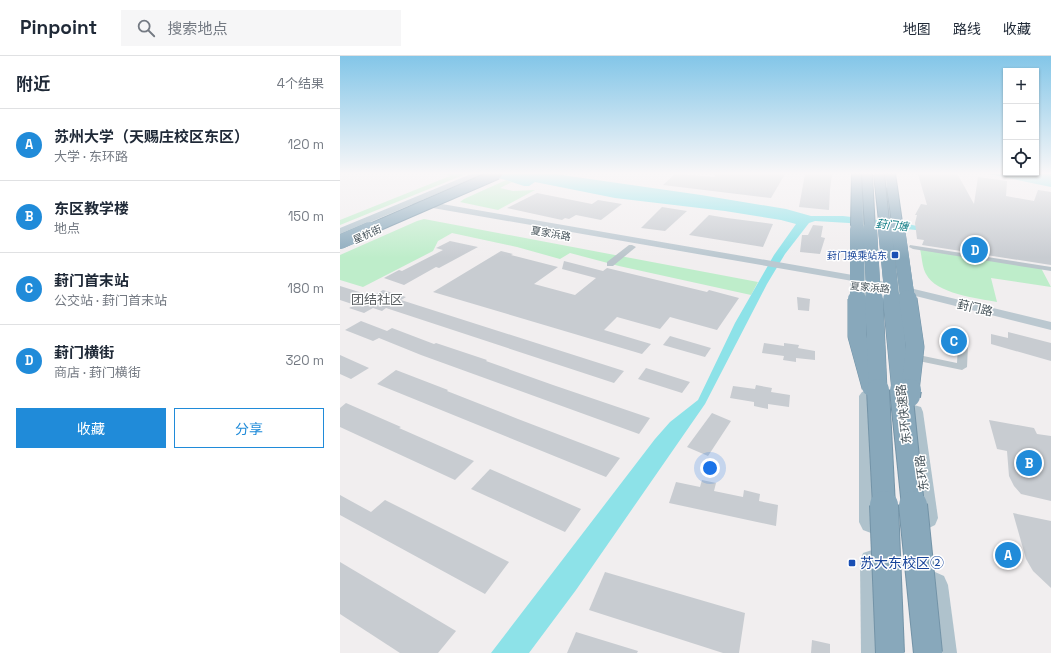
<!DOCTYPE html>
<html lang="zh">
<meta charset="utf-8">
<style>
:root{--surface:#fff;--page:#f6f6f7;--text:#1f2937;--muted:#747a83;--line:#e0e1e3;--accent:#208bd9}
body{margin:0;font-family:"Space Grotesk","Noto Sans SC",sans-serif;background:var(--page);color:var(--text)}
.controls{position:absolute;right:12px;top:12px;display:grid;overflow:hidden;border-radius:0px;box-shadow:0 1px 3px #0004}
.controls button{width:36px;height:36px;display:grid;place-items:center;padding:0;border:0;border-bottom:1px solid var(--line);background:var(--surface);color:var(--text);font:20px sans-serif}
.you{position:absolute;left:370px;top:412px;width:14px;height:14px;margin:-10px;border:3px solid #fff;border-radius:50%;background:#1a73e8;box-shadow:0 0 0 6px #1a73e833}
.badge{display:grid;place-items:center;width:26px;height:26px;border-radius:50%;background:var(--accent);color:#fff;font-size:13px;font-weight:700}
.pin{position:absolute;translate:-50% -50%;border:2px solid #fff;box-shadow:0 1px 4px #0006}
.list{margin:0;padding:0;list-style:none}
h2{display:flex;justify-content:space-between;align-items:center;height:52px;margin:0;padding:0 16px;font-size:17px}
h2 small{font-size:13px;font-weight:400;color:var(--muted)}
.list li{display:grid;grid-template-columns:26px 1fr auto;gap:12px;align-items:center;box-sizing:border-box;height:72px;padding:0 16px;border-top:1px solid var(--line)}
.list b{display:block;font-size:15px;white-space:nowrap}
.list p{margin:0;font-size:13px;white-space:nowrap;color:var(--muted)}
.list em{font-size:13px;font-style:normal;color:var(--muted)}
.actions{display:flex;gap:8px;padding:12px 16px}
.actions a{flex:1;padding:9px 0;border:1px solid var(--accent);border-radius:0px;text-align:center;font-size:14px;color:var(--accent)}
.actions .main{background:var(--accent);color:#fff}
.icon{flex:none;width:22px;height:22px;fill:none;stroke:currentColor;stroke-width:2;stroke-linecap:round;stroke-linejoin:round}
.map{position:relative;flex:none;width:711px;height:597px;overflow:hidden}
header{display:flex;align-items:center;gap:24px;box-sizing:border-box;height:56px;padding:0 20px;background:var(--surface);border-bottom:1px solid var(--line)}
header strong{font-size:19px}
nav{display:flex;gap:22px;margin-inline-start:auto;font-size:14px}
.search{width:280px;height:36px;background:var(--page);display:flex;align-items:center;gap:10px;box-sizing:border-box;padding:0 14px;border-radius:0px;color:var(--muted);font-size:15px}
main{display:flex}
aside{flex:1;background:var(--surface)}
.map>svg:first-child{display:block}
</style>
<header>
<strong>Pinpoint</strong>
<div class="search"><svg class="icon" aria-label="search" viewBox="0 0 24 24"><circle cx="10" cy="10" r="6"/><path d="M15 15l6 6"/></svg>搜索地点</div>
<nav><a>地图</a><a>路线</a><a>收藏</a></nav>
</header>
<main>
<aside>
<h2>附近<small>4个结果</small></h2>
<ul class="list">
<li><span class="badge">A</span><div><b>苏州大学（天赐庄校区东区）</b><p>大学 · 东环路</p></div><em>120 m</em></li>
<li><span class="badge">B</span><div><b>东区教学楼</b><p>地点</p></div><em>150 m</em></li>
<li><span class="badge">C</span><div><b>葑门首末站</b><p>公交站 · 葑门首末站</p></div><em>180 m</em></li>
<li><span class="badge">D</span><div><b>葑门横街</b><p>商店 · 葑门横街</p></div><em>320 m</em></li>
</ul>
<div class="actions"><a class="main">收藏</a><a>分享</a></div>
</aside>
<div class="map">
<svg width="711" height="597" viewBox="0 0 711 597">
<rect width="100%" height="100%" fill="#f1eeef"/>
<!-- green -->
<g fill="#beedca">
<polygon points="102,118 126,118 0,169 0,164 110,120"/>
<polygon points="166,124 172,126 160,132 173,135 195,134 158,154 120,146 124,143"/>
<polygon points="84,163 418,226 411,239 279,210 230,197 220,203 177,191 112,177 98,185 93,195 23,231 0,224 0,199 77,165"/>
<path d="M580 193 701 212 711 231 651 222 657 246C637 242 596 238 586 218 582 211 582 201 580 193Z"/>
</g>
<!-- water -->
<g fill="#8de2e8">
<polygon points="138,118 215,118 361,139 446,153 471,160 503,160 563,167 577,170 576,174 509,167 475,165 469,167 445,198 427,228 365,348 236,534 189,597 151,597 315,383 330,366 358,344 395,267 434,199 456,168 441,164 385,155 275,142 195,126 189,130 184,130 166,124"/>
<polygon points="649,118 711,118 711,131"/>
</g>
<!-- building -->
<g fill="#c8ccd1">
<polygon points="335,118 375,121 375,118 445,118 431,142 323,129"/>
<polygon points="465,118 492,118 490,134 489,154 459,151"/>
<polygon points="578,118 618,119 634,148 638,121 667,125 666,140 694,145 698,134 711,136 711,209 582,189 584,184 577,183 575,167 577,159 575,159 581,148 587,149"/>
<polygon points="197,137 252,148 258,144 282,148 261,164 236,159 229,163 225,162 222,164 167,152"/>
<polygon points="322,151 347,155 325,175 301,172"/>
<polygon points="369,159 387,162 433,168 423,191 349,179"/>
<polygon points="473,169 483,170 481,181 485,182 480,198 460,196 462,179 468,179"/>
<polygon points="110,185 138,191 99,212 96,211 64,229 44,222 59,214 62,215 103,194 96,192"/>
<polygon points="161,195 173,198 171,199 218,211 194,228 235,239 256,222 222,213 224,205 263,215 267,212 367,236 369,234 399,242 377,274 330,261 320,273 277,261 264,274 311,288 302,298 93,236"/>
<polygon points="0,230 32,240 43,234 66,241 61,244 284,315 274,327 46,252 42,255 33,252 24,257 9,252 15,249 0,244"/>
<polygon points="457,241 470,243 469,255 458,254"/>
<polygon points="21,265 47,275 52,272 94,288 96,287 147,304 146,305 213,329 310,362 299,378 81,299 39,282 33,285 5,274"/>
<polygon points="668,276 711,287 711,305 651,288 651,278 668,282"/>
<polygon points="330,280 371,292 365,301 323,289"/>
<polygon points="424,287 444,290 444,287 459,289 458,292 475,295 475,304 456,302 456,306 443,304 444,300 422,297"/>
<polygon points="0,299 29,312 11,323 0,318"/>
<polygon points="306,312 350,326 342,337 298,323"/>
<polygon points="56,314 108,334 107,335 178,363 280,402 266,421 37,328"/>
<polygon points="416,329 432,332 431,336 450,339 449,351 428,348 428,353 414,350 414,346 390,342 393,330 415,333"/>
<polygon points="6,347 61,371 59,372 134,405 115,424 0,371 0,352"/>
<polygon points="372,357 391,365 368,400 347,391"/>
<polygon points="649,364 694,372 697,378 711,380 711,445 681,438 674,430 669,420 667,395 657,393"/>
<polygon points="150,413 241,453 225,476 131,433"/>
<polygon points="362,424 376,427 374,435 403,441 404,434 420,438 419,445 438,449 436,470 329,447 336,426 360,431"/>
<polygon points="0,439 31,456 45,444 169,506 145,538 0,459"/>
<polygon points="673,457 711,465 711,532 693,515 686,503"/>
<polygon points="0,506 116,575 98,597 60,597 0,558"/>
<polygon points="265,516 405,557 399,597 383,597 249,554"/>
<polygon points="236,576 298,595 297,597 227,597"/>
<polygon points="472,584 490,588 490,597 471,597"/>
</g>
<g fill="none" stroke-linecap="round" stroke-linejoin="round">
<defs>
<g id="highway">
<polygon points="512,118 522,118 523,169 521,172 513,172 511,169"/>
<polygon points="545,118 555,118 557,131 556,133 548,133"/>
</g>
</defs>
<!-- highway casing -->
<use href="#highway" stroke="#7393a7" stroke-width="2"/>
<!-- street -->
<g fill="#bac5cb" fill-rule="evenodd">
<polygon points="289,189 292,189 296,191 273,210 267,210 267,206"/>
<polygon points="570,189 711,211 711,215 573,193 569,191"/>
<polygon points="623,286 628,289 627,311 622,314 569,303 564,300 569,297 617,307 618,289"/>
</g>
<!-- secondary -->
<polygon fill="#bbc8d0" fill-rule="evenodd" points="73,143 524,221 711,266 711,274 524,227 70,148 69,146 70,144"/>
<!-- primary -->
<g fill="#afc2cc" fill-rule="evenodd">
<polygon points="131,118 143,118 0,179 0,172"/>
<polygon points="540,118 548,118 570,260 568,263 563,264 558,263 556,260"/>
<polygon points="522,123 526,126 534,301 532,305 526,306 520,305 518,301 518,126"/>
<polygon points="528,334 534,336 537,340 543,466 539,474 531,477 523,474 519,466 519,340 522,336"/>
<polygon points="574,349 581,351 583,356 598,462 595,469 587,473 579,469 576,462 565,356 567,351"/>
<polygon points="532,494 541,497 544,506 549,597 521,597 520,506 523,497"/>
<polygon points="595,516 604,520 608,529 617,597 589,597 582,529 586,520"/>
</g>
<!-- highway -->
<use href="#highway" fill="#88a8bb" fill-rule="evenodd"/>
<defs>
<g id="highway-bridge-far4">
<polyline points="527,118 530,174"/>
<polyline points="539,118 545,174"/>
<polyline points="552,131 558,174"/>
<polyline points="517,169 517,174"/>
<polyline points="28,174 157,118"/>
</g>
<g id="highway-bridge-far3">
<polyline points="517,173 517,244"/>
<polyline points="530,173 534,244"/>
<polyline points="545,173 552,244"/>
<polyline points="558,173 568,244"/>
<polyline points="0,186 30,173"/>
</g>
<g id="highway-bridge-far2">
<polyline points="517,243 517,280 531,331"/>
<polyline points="534,243 538,335"/>
<polyline points="552,243 561,335"/>
<polyline points="568,243 575,291 570,335"/>
</g>
<g id="highway-bridge-far1">
<polyline points="538,334 544,450"/>
<polyline points="561,334 573,450"/>
<polyline points="569,340 570,334"/>
</g>
<g id="highway-bridge">
<polyline points="544,449 550,597"/>
<polyline points="573,449 588,597"/>
</g>
</defs>
<!-- highway-bridge-far4 casing -->
<use href="#highway-bridge-far4" stroke="#7393a7" stroke-width="12" stroke-linecap="butt"/>
<!-- highway-bridge-far3 casing -->
<use href="#highway-bridge-far3" stroke="#7393a7" stroke-width="14" stroke-linecap="butt"/>
<!-- highway-bridge-far2 casing -->
<use href="#highway-bridge-far2" stroke="#7393a7" stroke-width="19" stroke-linecap="butt"/>
<!-- highway-bridge-far1 casing -->
<use href="#highway-bridge-far1" stroke="#7393a7" stroke-width="24" stroke-linecap="butt"/>
<!-- highway-bridge casing -->
<use href="#highway-bridge" stroke="#7393a7" stroke-width="30" stroke-linecap="butt"/>
<!-- highway-bridge-far4 -->
<use href="#highway-bridge-far4" stroke="#88a8bb" stroke-width="10"/>
<!-- highway-bridge-far3 -->
<use href="#highway-bridge-far3" stroke="#88a8bb" stroke-width="14"/>
<!-- highway-bridge-far2 -->
<use href="#highway-bridge-far2" stroke="#88a8bb" stroke-width="18"/>
<!-- highway-bridge-far1 -->
<use href="#highway-bridge-far1" stroke="#88a8bb" stroke-width="22"/>
<!-- highway-bridge -->
<use href="#highway-bridge" stroke="#88a8bb" stroke-width="28"/>
</g>
<!-- sky -->
<linearGradient id="sky" x2="0" y2="1"><stop stop-color="#83c6e8"/><stop offset="0.58" stop-color="#f9f7f8"/><stop offset="1" stop-color="#f9f7f8" stop-opacity="0"/></linearGradient>
<rect width="711" height="202" fill="url(#sky)"/>
<!-- markers -->
<g fill="#1a4fb4" stroke="#fff" stroke-width="1.5">
<rect x="551" y="195" width="8" height="8" rx="2"/>
<rect x="508" y="503" width="8" height="8" rx="2"/>
</g>
<g text-anchor="middle" stroke-width="3" stroke-linejoin="round" paint-order="stroke">
<!-- far-street labels -->
<g font-size="10" fill="#47545b" stroke="#fff">
<text transform="translate(211 177) rotate(10)" y="4">夏家浜路</text>
<text transform="translate(27 178) rotate(-24)" y="4">星杭街</text>
<text transform="translate(530 231) rotate(5)" y="4">夏家浜路</text>
</g>
<!-- far-transit labels -->
<g font-size="10" fill="#164399" stroke="#fff" text-anchor="end">
<text x="547" y="203">葑门换乘站东</text>
</g>
<!-- far-water labels -->
<g font-size="11" font-style="italic" fill="#127e86" stroke="#fff">
<text transform="translate(552 169) rotate(6)" y="4">葑门塘</text>
</g>
<!-- street labels -->
<g font-size="12" fill="#47545b" stroke="#fff">
<text transform="translate(635 252) rotate(13)" y="4">葑门路</text>
<text transform="translate(564 358) rotate(-96)" y="4">东环快速路</text>
<text transform="translate(582 417) rotate(-97)" y="4">东环路</text>
</g>
<!-- neighbourhood labels -->
<g font-size="13" fill="#5b6063" stroke="#fff">
<text x="37" y="248">团结社区</text>
</g>
<!-- near-transit labels -->
<g font-size="14" fill="#164399" stroke="#fff" text-anchor="start">
<text x="520" y="512">苏大东校区②</text>
</g>
</g>
</svg>
<div class="controls">
<button>+</button>
<button>−</button>
<button><svg class="icon" aria-label="locate" viewBox="0 0 24 24"><circle cx="12" cy="12" r="6"/><path d="M12 2v4M12 18v4M2 12h4M18 12h4"/></svg></button>
</div>
<div class="you"></div>
<div class="pin badge" style="left:668px;top:499px">A</div>
<div class="pin badge" style="left:689px;top:407px">B</div>
<div class="pin badge" style="left:614px;top:285px">C</div>
<div class="pin badge" style="left:635px;top:194px">D</div>
</div>
</main>
